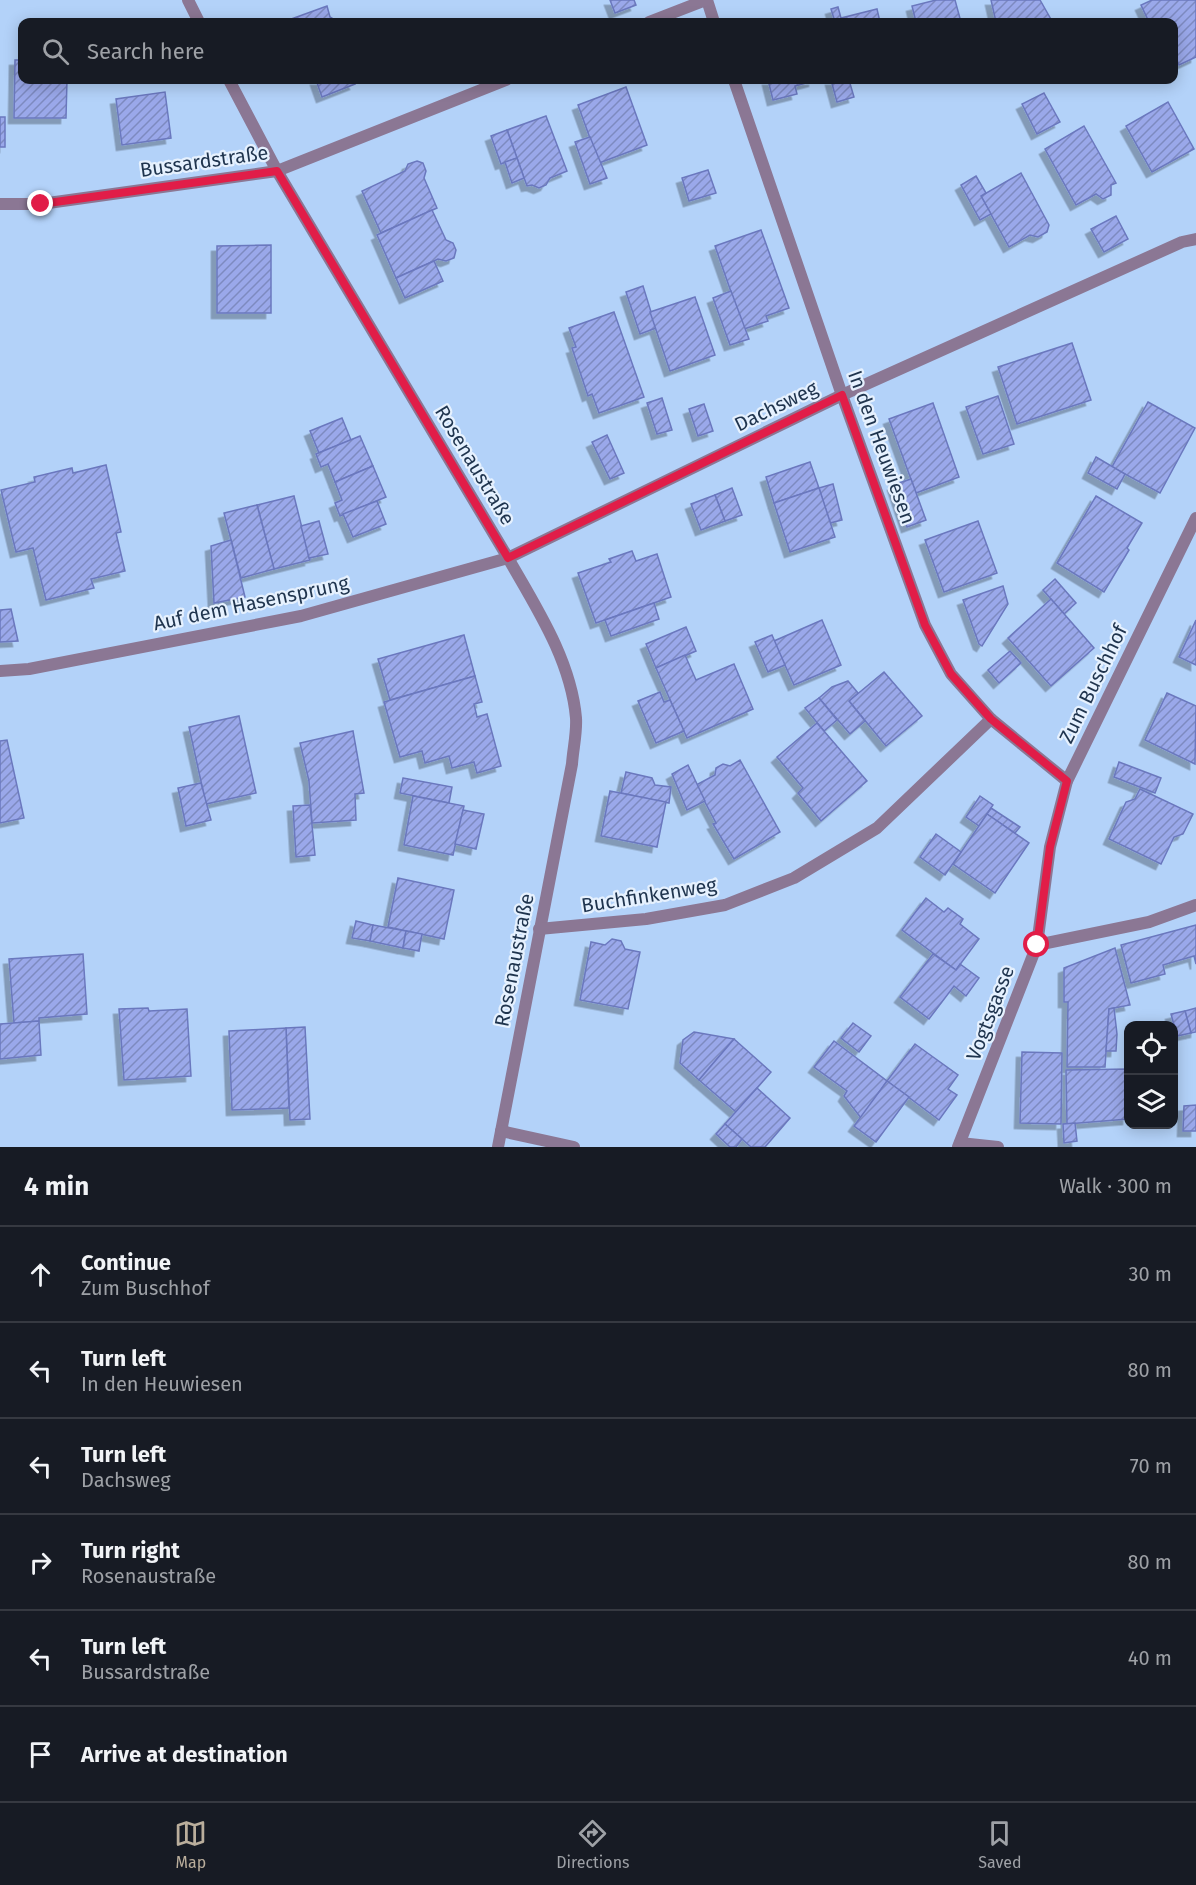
<!DOCTYPE html>
<meta charset="utf-8">
<style>
:root{--surface:#171b24;--page:#20242c;--text:#f1f3f6;--muted:#9ea1a6;--line:#363941;--accent:#baae9c}
body{margin:0;font-family:"Fira Sans",sans-serif;background:var(--page);color:var(--text)}
.controls{position:absolute;right:18px;bottom:18px;display:grid;overflow:hidden;border-radius:12px;box-shadow:0 3px 15px #0003}
.controls button{width:54px;height:54px;display:grid;place-items:center;padding:0;border:0;border-bottom:2px solid var(--line);background:var(--surface);color:var(--text);font:30px sans-serif}
.stop{position:absolute;width:18px;height:18px;margin:-14px;border:4px solid #e11d48;border-radius:50%;background:#fff}
.stop.end{background:#e11d48;border-color:#fff;box-shadow:0 2px 6px #0008}
.list{margin:0;padding:0;list-style:none}
h2{display:flex;justify-content:space-between;align-items:center;height:78px;margin:0;padding:0 24px;font-size:26px}
h2 small{font-size:20px;font-weight:400;color:var(--muted)}
.list li{display:grid;grid-template-columns:39px 1fr auto;gap:18px;align-items:center;box-sizing:border-box;height:96px;padding:0 24px;border-top:2px solid var(--line)}
.list b{display:block;font-size:22px;white-space:nowrap}
.list p{margin:0;font-size:20px;white-space:nowrap;color:var(--muted)}
.list em{font-size:20px;font-style:normal;color:var(--muted)}
.icon{flex:none;width:33px;height:33px;fill:none;stroke:currentColor;stroke-width:2;stroke-linecap:round;stroke-linejoin:round}
.map{position:relative;flex:none;width:1196px;height:1147px;overflow:hidden}
.search{position:absolute;background:var(--surface);box-shadow:0 3px 15px #0003;left:18px;right:18px;top:18px;height:66px;display:flex;align-items:center;gap:15px;box-sizing:border-box;padding:0 21px;border-radius:12px;color:var(--muted);font-size:22px}
.sheet{height:654px;background:var(--surface)}
nav{display:flex;justify-content:space-around;align-items:center;box-sizing:border-box;height:84px;border-top:2px solid var(--line);background:var(--surface);font-size:16px;color:var(--muted)}
nav a{display:grid;justify-items:center;gap:3px}
nav .on{color:var(--accent)}
.map>svg:first-child{display:block}
</style>
<div class="map">
<svg width="1196" height="1147" viewBox="0 0 1196 1147">
<defs>
<pattern id="building-hatch" width="6" height="6" patternUnits="userSpaceOnUse" patternTransform="scale(1.5)"><rect width="6" height="6" fill="#9aa8ea"/><path d="M-1 1l2-2M0 6l6-6M5 7l2-2" fill="none" stroke="#7d8ac0"/></pattern>
<filter id="shadow"><feDropShadow dx="-5.5" dy="5.5" stdDeviation="0" flood-color="#0004"/></filter>
</defs>
<rect width="100%" height="100%" fill="#b3d2f9"/>
<!-- building -->
<g fill="url(#building-hatch)" stroke="#6b78be" stroke-width="1.5" filter="url(#shadow)">
<polygon points="610,0 634,0 636,5 615,13"/>
<polygon points="936,0 955,0 961,22 916,22 912,6"/>
<polygon points="991,0 1040,0 1052,21 1049,22 996,22"/>
<polygon points="1152,0 1196,0 1196,57 1179,65 1174,53 1174,22 1149,22 1141,5"/>
<polygon points="327,6 330,17 338,22 283,22"/>
<polygon points="838,7 841,18 877,9 880,22 835,22 831,9"/>
<polygon points="15,60 22,60 22,80 67,80 66,118 14,118"/>
<polygon points="316,80 353,80 355,84 322,97"/>
<polygon points="768,80 814,80 814,81 795,86 797,94 773,100"/>
<polygon points="831,80 849,80 854,97 837,102"/>
<polygon points="626,87 647,145 599,163 578,105"/>
<polygon points="165,92 171,138 122,145 116,99"/>
<polygon points="1044,93 1060,122 1037,134 1022,104"/>
<polygon points="1168,102 1194,149 1152,172 1126,126"/>
<polygon points="546,116 567,171 550,178 546,185 539,188 532,185 527,186 507,130"/>
<rect x="0" y="117" width="5" height="30"/>
<polygon points="1084,126 1116,183 1111,185 1111,195 1103,199 1096,194 1076,205 1045,149"/>
<polygon points="507,130 517,158 501,164 491,136"/>
<polygon points="590,137 607,178 590,184 575,142"/>
<polygon points="517,158 524,178 512,183 505,162"/>
<polygon points="417,161 423,163 426,171 424,178 437,208 381,233 362,191 405,171 408,164"/>
<polygon points="708,170 716,193 689,201 682,178"/>
<polygon points="1021,173 1049,225 1047,232 1038,237 1030,235 1009,247 981,196"/>
<polygon points="976,176 986,193 981,196 991,214 980,220 961,185"/>
<polygon points="432,210 446,240 453,243 456,250 454,258 446,261 438,259 396,278 377,235"/>
<polygon points="1116,216 1128,239 1104,252 1091,229"/>
<polygon points="761,230 789,308 766,316 768,321 744,329 715,246"/>
<polygon points="271,245 271,313 217,313 217,246"/>
<polygon points="434,261 443,281 405,298 396,278"/>
<polygon points="643,286 656,328 640,334 626,292"/>
<polygon points="731,291 749,339 730,345 713,298"/>
<polygon points="695,297 715,355 670,371 650,312"/>
<polygon points="614,312 644,397 599,413 592,394 588,396 572,348 576,347 569,328"/>
<polygon points="1072,343 1091,400 1017,424 998,367"/>
<polygon points="998,396 1014,444 983,454 966,407"/>
<polygon points="662,398 672,430 657,434 647,403"/>
<polygon points="1148,402 1195,428 1160,493 1112,467"/>
<polygon points="933,403 959,477 916,493 889,419"/>
<polygon points="704,404 713,431 698,436 689,409"/>
<polygon points="342,418 351,440 319,453 310,431"/>
<polygon points="607,435 624,473 610,479 592,442"/>
<polygon points="360,436 373,466 335,482 328,464 321,467 316,454"/>
<polygon points="1096,457 1125,474 1117,489 1088,473"/>
<polygon points="810,462 819,488 774,503 766,477"/>
<polygon points="106,465 121,532 116,533 125,571 91,579 94,588 46,600 33,548 16,552 1,490 35,482 34,477 72,468 73,473"/>
<polygon points="373,466 386,497 340,516 335,503 342,500 335,482"/>
<polygon points="911,479 926,520 907,527 893,485"/>
<polygon points="833,484 842,520 830,523 819,488"/>
<polygon points="732,488 742,515 725,521 715,495"/>
<polygon points="819,488 835,537 790,552 774,503"/>
<polygon points="715,495 725,521 701,530 691,504"/>
<polygon points="294,496 310,560 274,569 257,505"/>
<polygon points="1096,496 1142,523 1127,548 1129,550 1104,592 1057,563"/>
<polygon points="377,501 386,524 353,537 343,514"/>
<polygon points="257,505 274,569 241,578 224,513"/>
<polygon points="319,521 328,554 309,558 301,526"/>
<polygon points="978,521 997,573 944,592 925,540"/>
<polygon points="231,540 245,597 214,603 211,546"/>
<polygon points="632,551 636,561 657,554 671,597 596,623 578,573 611,562 609,559"/>
<polygon points="1055,579 1076,603 1064,614 1043,590"/>
<polygon points="1003,586 1008,604 982,646 979,644 963,600"/>
<polygon points="1051,599 1094,648 1051,686 1008,638"/>
<polygon points="654,603 659,619 611,636 605,620"/>
<polygon points="11,609 18,641 0,642 0,610"/>
<polygon points="822,620 841,665 794,685 774,641"/>
<polygon points="1196,620 1196,665 1179,657"/>
<polygon points="686,627 696,651 656,668 646,644"/>
<polygon points="464,635 475,676 390,700 378,659"/>
<polygon points="772,635 785,665 768,672 755,642"/>
<polygon points="1010,651 1021,663 999,683 988,670"/>
<polygon points="685,655 696,680 734,664 753,709 687,738 656,668"/>
<polygon points="884,672 922,716 886,746 849,701"/>
<polygon points="475,676 482,702 474,704 477,717 487,714 501,766 477,773 474,762 452,768 449,756 425,763 422,751 400,757 384,702"/>
<polygon points="848,681 858,693 849,701 865,721 850,734 819,698 832,687"/>
<polygon points="660,692 664,702 670,700 684,731 656,743 638,701"/>
<polygon points="1167,693 1196,706 1195,764 1145,740"/>
<polygon points="819,698 837,720 824,731 805,708"/>
<polygon points="239,716 256,793 206,804 189,727"/>
<polygon points="817,723 867,781 821,821 798,793 803,788 777,757"/>
<polygon points="353,731 364,793 355,794 356,820 312,823 309,781 300,743"/>
<polygon points="7,740 24,818 0,823 0,741"/>
<polygon points="740,760 780,832 734,859 713,824 716,823 696,785 715,775 716,768 723,764 730,766"/>
<polygon points="1119,762 1161,778 1155,793 1114,777"/>
<polygon points="688,765 705,801 687,810 672,774"/>
<polygon points="626,772 652,778 655,785 671,787 669,803 621,793"/>
<polygon points="403,778 452,787 449,803 400,793"/>
<polygon points="201,783 211,820 186,826 178,788"/>
<polygon points="1140,789 1193,814 1183,834 1174,837 1161,864 1109,839 1126,802 1135,799"/>
<polygon points="610,791 666,802 657,847 601,836"/>
<polygon points="413,796 464,806 453,855 404,845"/>
<polygon points="980,796 993,805 979,826 966,817"/>
<polygon points="310,805 315,855 296,857 293,806"/>
<polygon points="991,808 1020,827 1015,833 987,814"/>
<polygon points="463,810 484,814 476,849 455,844"/>
<polygon points="987,814 1029,843 995,893 953,864"/>
<polygon points="936,834 961,852 945,875 920,857"/>
<polygon points="398,878 454,890 444,939 388,927"/>
<polygon points="926,898 944,912 948,908 963,919 960,924 979,939 956,970 902,930"/>
<polygon points="356,921 373,925 370,941 352,938"/>
<polygon points="373,925 406,931 403,948 370,941"/>
<polygon points="1196,925 1196,964 1194,956 1163,965 1165,974 1131,983 1121,945"/>
<polygon points="406,931 422,934 419,951 403,948"/>
<polygon points="612,939 621,941 625,949 640,952 628,1009 580,1000 591,942 605,945"/>
<polygon points="1115,948 1130,1005 1109,1009 1105,1067 1067,1067 1068,1002 1064,1002 1064,968"/>
<polygon points="83,954 87,1014 39,1018 39,1021 14,1023 9,959"/>
<polygon points="933,954 956,970 960,964 979,978 966,996 954,986 929,1019 900,997"/>
<polygon points="148,1008 149,1011 187,1009 191,1076 124,1080 119,1009"/>
<polygon points="1114,1008 1117,1034 1116,1051 1106,1051 1109,1009"/>
<polygon points="1196,1008 1196,1032 1191,1033 1185,1011"/>
<polygon points="1185,1011 1191,1033 1177,1036 1171,1014"/>
<polygon points="39,1021 41,1055 0,1059 0,1024"/>
<polygon points="853,1023 871,1036 859,1052 841,1038"/>
<polygon points="305,1027 310,1119 290,1120 286,1028"/>
<polygon points="286,1028 289,1108 232,1110 229,1031"/>
<polygon points="694,1032 734,1039 699,1080 680,1063 683,1040"/>
<polygon points="734,1039 771,1072 736,1112 699,1080"/>
<polygon points="834,1041 887,1081 861,1118 844,1096 847,1091 814,1067"/>
<polygon points="915,1044 958,1075 948,1089 957,1095 939,1120 887,1081"/>
<polygon points="1022,1052 1062,1053 1061,1124 1020,1123"/>
<polygon points="1128,1069 1128,1119 1067,1124 1066,1070"/>
<polygon points="887,1081 909,1097 876,1142 854,1126"/>
<polygon points="757,1088 790,1118 765,1147 751,1147 725,1124"/>
<polygon points="1196,1105 1196,1131 1183,1131 1184,1106"/>
<polygon points="1075,1123 1077,1141 1064,1143 1063,1124"/>
<polygon points="725,1124 742,1139 736,1147 730,1147 716,1134"/>
</g>
<g fill="none" stroke-linecap="round" stroke-linejoin="round">
<!-- street -->
<g stroke="#8b7794" stroke-width="12">
<polyline points="188,0 199,22"/>
<polyline points="707,0 714,22"/>
<polyline points="649,22 706,0"/>
<path d="M229 80 277 171 508 558C536 607 571 660 576 718 577 733 573 749 572 764L498 1147"/>
<polyline points="734,80 842,395 925,625 951,674 991,719 1067,781"/>
<polyline points="0,204 41,204 277,171 506,80"/>
<polyline points="0,671 29,669 301,616 508,558 842,395 1182,242 1196,239"/>
<polyline points="539,929 646,919 725,905 794,878 877,828 991,719"/>
<polyline points="1037,945 1149,922 1196,905"/>
<polyline points="501,1131 574,1147"/>
<polyline points="960,1143 998,1147"/>
<polyline points="958,1147 1037,945 1050,847 1067,781 1196,518"/>
</g>
</g>
<g fill="none" stroke-linecap="round" stroke-linejoin="round">
<!-- route -->
<polyline stroke="#e11d48" stroke-width="8" points="41,204 277,171 508,558 842,395 925,625 951,674 991,719 1067,781 1050,847 1037,945"/>
</g>
<g text-anchor="middle" stroke-width="4.5" stroke-linejoin="round" paint-order="stroke">
<!-- street labels -->
<g font-size="20" fill="#1f344e" stroke="#e6f1fe">
<text transform="translate(204 161) rotate(-8)" y="7">Bussardstraße</text>
<text transform="translate(776 406) rotate(-26)" y="7">Dachsweg</text>
<text transform="translate(882 447) rotate(70)" y="7">In den Heuwiesen</text>
<text transform="translate(475 465) rotate(59)" y="7">Rosenaustraße</text>
<text transform="translate(251 603) rotate(-12)" y="7">Auf dem Hasensprung</text>
<text transform="translate(1093 684) rotate(-64)" y="7">Zum Buschhof</text>
<text transform="translate(649 895) rotate(-9)" y="7">Buchfinkenweg</text>
<text transform="translate(514 960) rotate(-79)" y="7">Rosenaustraße</text>
<text transform="translate(990 1013) rotate(-69)" y="7">Vogtsgasse</text>
</g>
</g>
</svg>
<div class="controls">
<button><svg class="icon" aria-label="locate" viewBox="0 0 24 24"><circle cx="12" cy="12" r="6"/><path d="M12 2v4M12 18v4M2 12h4M18 12h4"/></svg></button>
<button><svg class="icon" aria-label="layers" viewBox="0 0 24 24"><path d="M12 4l9 5-9 5-9-5zM3 14l9 5 9-5"/></svg></button>
</div>
<div class="stop" style="left:1037px;top:945px"></div>
<div class="stop end" style="left:41px;top:204px"></div>
<div class="search"><svg class="icon" aria-label="search" viewBox="0 0 24 24"><circle cx="10" cy="10" r="6"/><path d="M15 15l6 6"/></svg>Search here</div>
</div>
<section class="sheet">
<h2>4 min<small>Walk · 300 m</small></h2>
<ul class="list">
<li><svg class="icon" aria-label="ahead" viewBox="0 0 24 24"><path d="M12 20V5M6 11l6-6 6 6"/></svg><div><b>Continue</b><p>Zum Buschhof</p></div><em>30 m</em></li>
<li><svg class="icon" aria-label="left" viewBox="0 0 24 24"><path d="M17 20v-9H6M10 6l-5 5 5 5"/></svg><div><b>Turn left</b><p>In den Heuwiesen</p></div><em>80 m</em></li>
<li><svg class="icon" aria-label="left" viewBox="0 0 24 24"><path d="M17 20v-9H6M10 6l-5 5 5 5"/></svg><div><b>Turn left</b><p>Dachsweg</p></div><em>70 m</em></li>
<li><svg class="icon" aria-label="right" viewBox="0 0 24 24"><path d="M7 20v-9h11M14 6l5 5-5 5"/></svg><div><b>Turn right</b><p>Rosenaustraße</p></div><em>80 m</em></li>
<li><svg class="icon" aria-label="left" viewBox="0 0 24 24"><path d="M17 20v-9H6M10 6l-5 5 5 5"/></svg><div><b>Turn left</b><p>Bussardstraße</p></div><em>40 m</em></li>
<li><svg class="icon" aria-label="arrive" viewBox="0 0 24 24"><path d="M6 21V4h12l-3 4 3 4H6"/></svg><div><b>Arrive at destination</b></div></li>
</ul>
</section>
<nav>
<a class="on"><svg class="icon" aria-label="map" viewBox="0 0 24 24"><path d="M3 6l6-2 6 2 6-2v14l-6 2-6-2-6 2zM9 4v14M15 6v14"/></svg>Map</a>
<a><svg class="icon" aria-label="directions" viewBox="0 0 24 24"><path d="M12 3l9 9-9 9-9-9zM9 14v-3h6M13 9l2 2-2 2"/></svg>Directions</a>
<a><svg class="icon" aria-label="saved" viewBox="0 0 24 24"><path d="M7 4h10v16l-5-4-5 4z"/></svg>Saved</a>
</nav>
